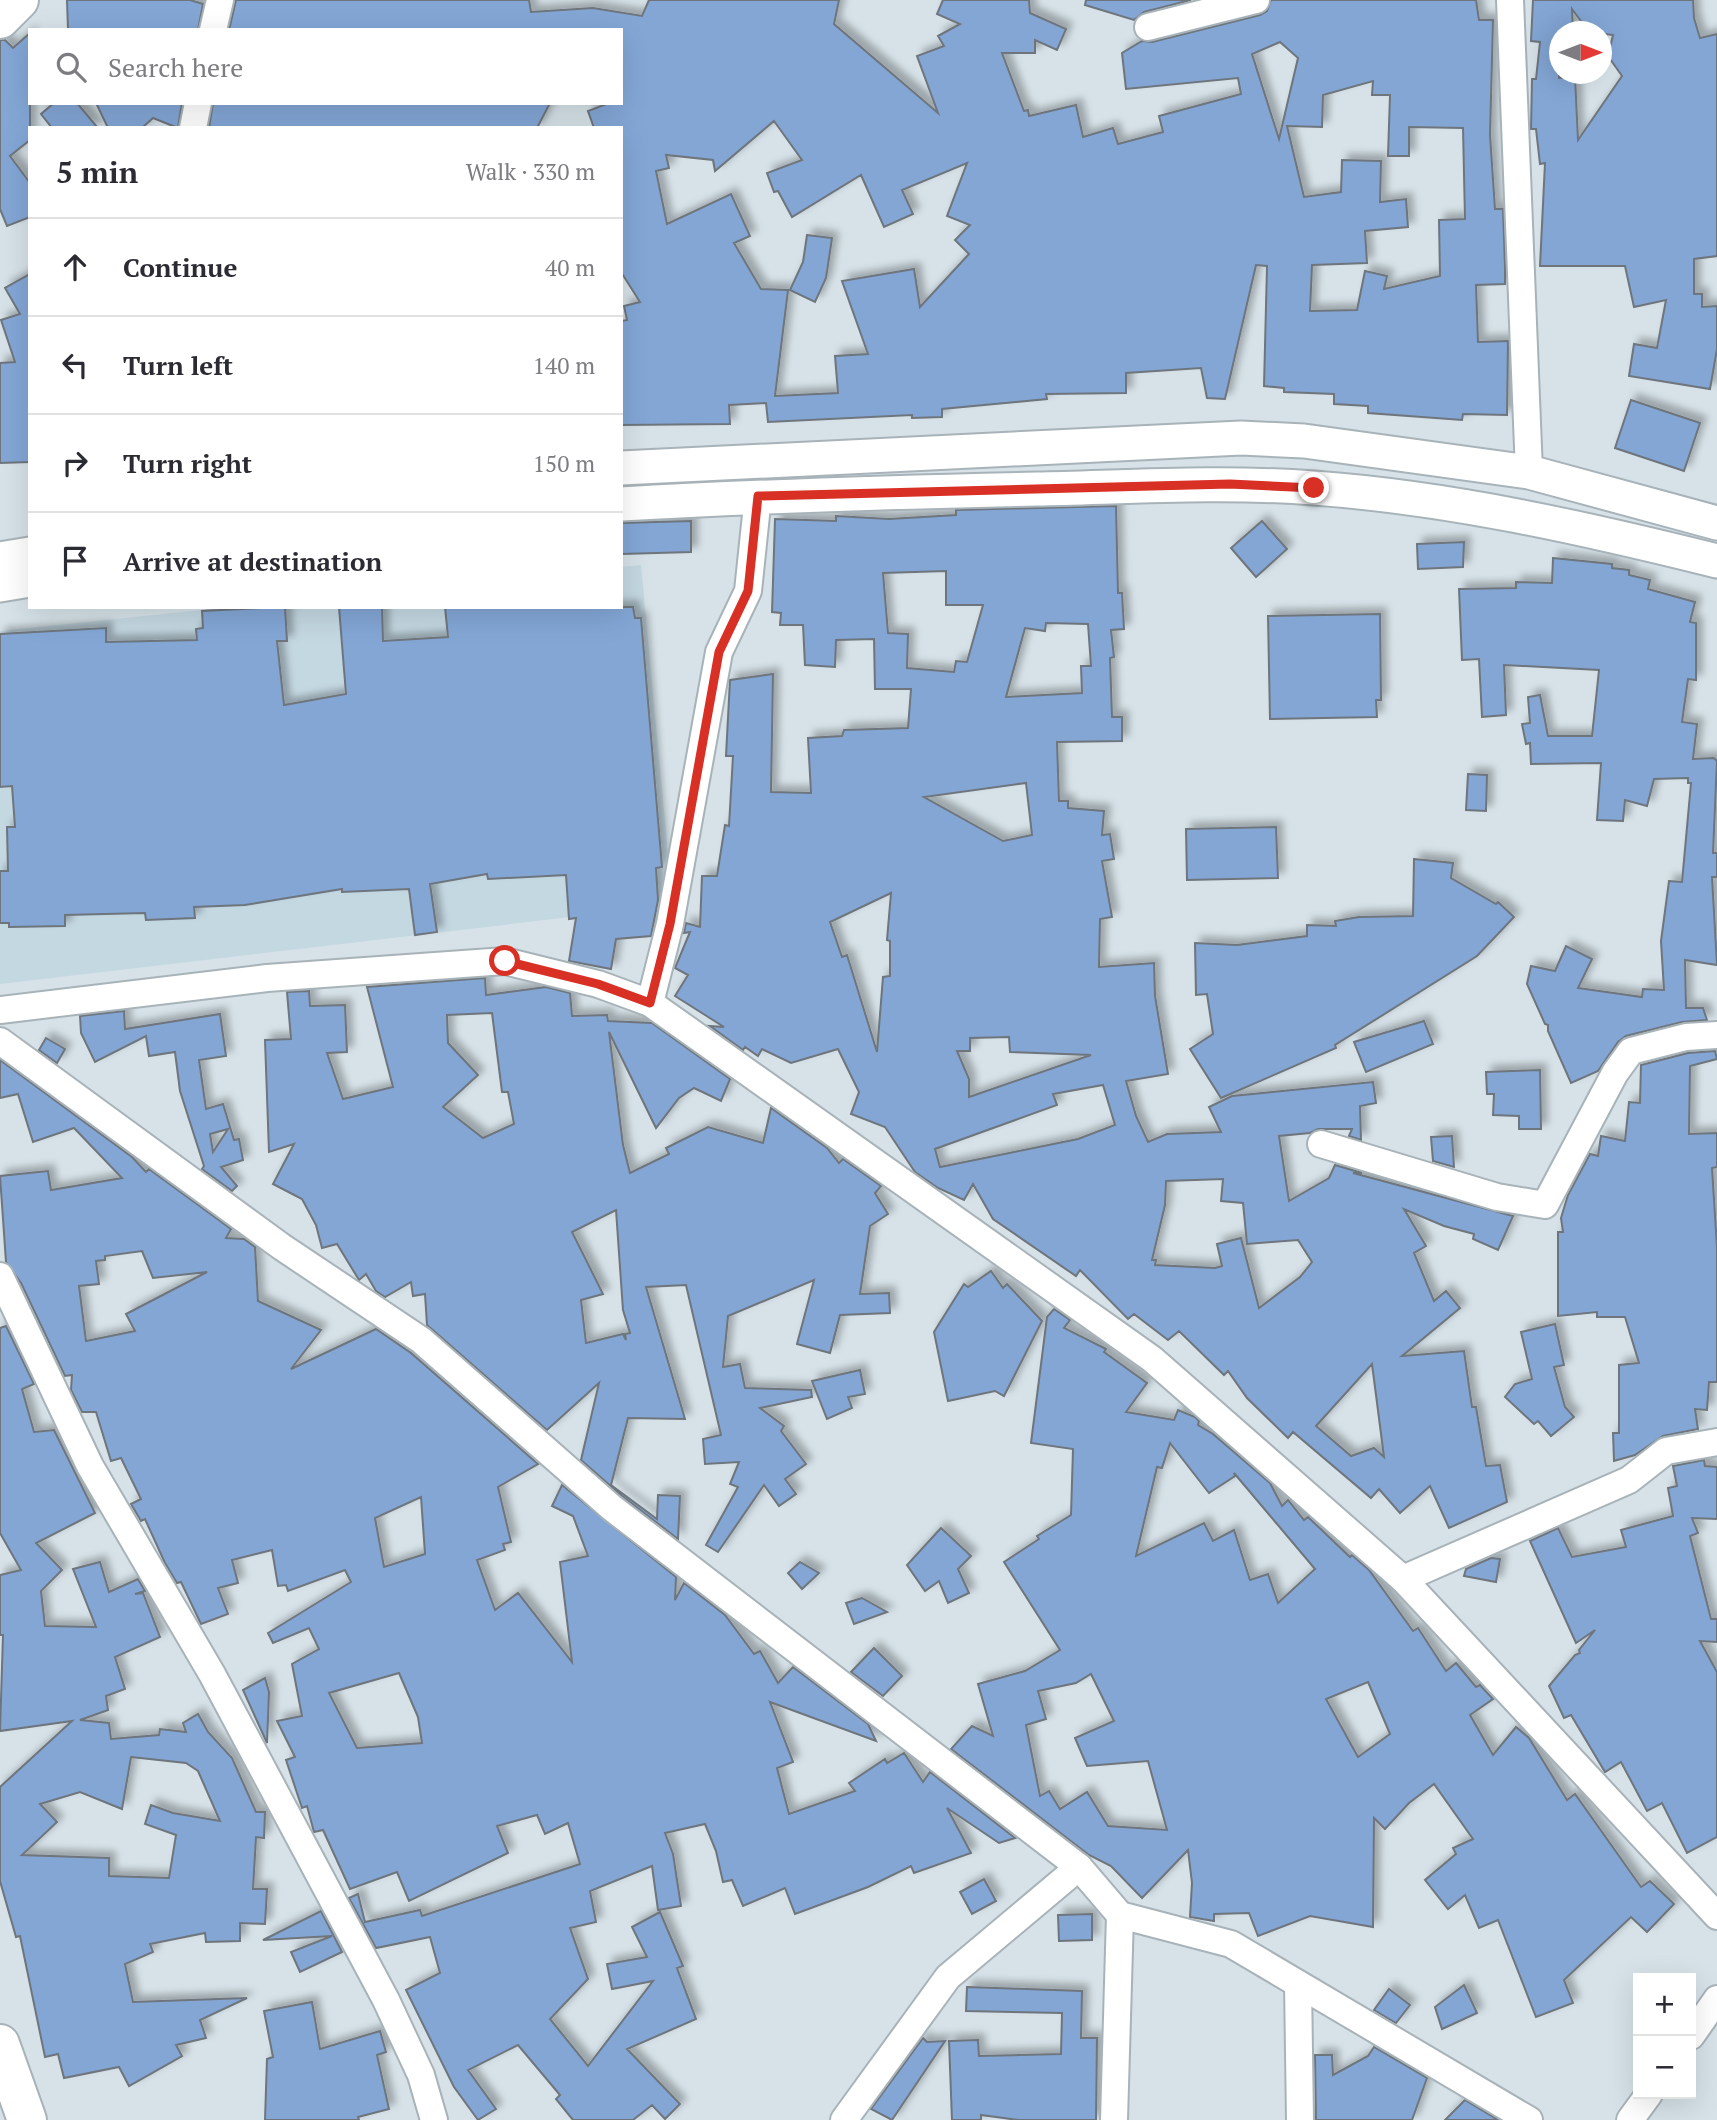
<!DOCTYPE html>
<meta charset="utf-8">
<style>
:root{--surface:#fff;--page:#f2f2f3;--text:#2b2b33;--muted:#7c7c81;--line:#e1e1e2}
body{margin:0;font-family:"PT Serif",serif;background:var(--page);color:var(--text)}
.controls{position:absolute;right:21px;bottom:21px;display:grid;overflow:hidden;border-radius:0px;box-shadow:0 7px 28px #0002}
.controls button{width:63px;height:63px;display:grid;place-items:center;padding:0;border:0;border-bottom:2px solid var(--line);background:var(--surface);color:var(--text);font:35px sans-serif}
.compass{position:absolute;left:1549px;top:21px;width:63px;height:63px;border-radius:50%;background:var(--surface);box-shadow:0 7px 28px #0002;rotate:90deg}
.stop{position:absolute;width:21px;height:21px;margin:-16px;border:5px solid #d93025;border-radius:50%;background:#fff}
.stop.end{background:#d93025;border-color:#fff;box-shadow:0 2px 7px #0008}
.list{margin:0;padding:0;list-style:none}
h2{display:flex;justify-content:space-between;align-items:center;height:91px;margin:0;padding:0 28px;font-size:30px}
h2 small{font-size:23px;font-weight:400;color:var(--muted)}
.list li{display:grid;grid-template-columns:46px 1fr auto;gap:21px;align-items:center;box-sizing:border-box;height:98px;padding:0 28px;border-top:2px solid var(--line)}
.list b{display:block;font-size:26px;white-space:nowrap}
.list em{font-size:23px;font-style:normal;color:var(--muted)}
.icon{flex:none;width:38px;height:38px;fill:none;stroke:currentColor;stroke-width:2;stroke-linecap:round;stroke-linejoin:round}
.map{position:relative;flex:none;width:1717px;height:2120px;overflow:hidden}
.search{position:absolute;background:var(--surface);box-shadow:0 7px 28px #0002;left:28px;top:28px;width:595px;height:77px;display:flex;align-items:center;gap:18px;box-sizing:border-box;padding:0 24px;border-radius:0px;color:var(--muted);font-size:26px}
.panel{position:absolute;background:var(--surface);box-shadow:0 7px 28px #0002;left:28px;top:126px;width:595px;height:483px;border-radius:0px}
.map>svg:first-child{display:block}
</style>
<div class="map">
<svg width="1717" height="2120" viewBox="0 0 1717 2120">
<defs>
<filter id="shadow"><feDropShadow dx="6" dy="-6" stdDeviation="3.5" flood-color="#0004"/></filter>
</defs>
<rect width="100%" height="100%" fill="#d6e2e8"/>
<!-- built -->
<polygon fill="#c4d8e2" points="641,565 673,905 0,984 0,631 230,607 621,607 621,567"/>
<!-- building -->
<g fill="#83a6d5" stroke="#6e757d" stroke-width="2" fill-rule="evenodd" filter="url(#shadow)">
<polygon points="67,0 190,0 203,4 198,30 68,30"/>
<path d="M236 0H529L531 12 593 8 642 16 649 0H839L834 24 938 113 917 56 944 46 938 36 960 24 937 14 943 0H1029L1030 13 1066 29 1057 50 1035 40V53H1002L1024 111 1028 110 1029 116 1076 105 1083 137 1113 128 1118 144 1163 132 1159 116 1241 94 1238 78 1126 89 1122 53 1142 41 1152 42 1260 15 1267 11 1271 0H1476L1479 20H1493L1490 135 1495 209H1503L1505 267V284L1476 285 1478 342 1508 341 1507 415 1463 414 1462 420 1368 413V406L1334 404V394L1284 392V388L1264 386 1267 266 1256 265 1225 399 1207 398 1201 368 1126 373V393L1046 394 1047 399 942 409V417L912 418V415L768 422 766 403 729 405 730 424 621 425V321L627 320 624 306 640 302 621 272V128H594L588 111 609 103H621V30H229ZM1280 42 1298 58 1279 139 1252 54ZM1373 81 1372 95H1390L1388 156H1409V127L1463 128 1465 219 1439 220 1440 276 1384 289 1387 276 1365 271 1357 310 1310 311 1312 265 1367 263 1365 231 1408 227 1406 199 1380 202 1381 161 1342 160 1341 192 1304 197 1287 126 1322 127 1323 95ZM774 121 802 160 767 173 774 192 778 191 792 217 861 175 884 227 913 214 902 190 967 163 947 216 970 225 955 240 969 254 920 307 914 269 842 281 868 354 835 356 838 393 775 396 788 290 761 289 734 243 750 236 731 194 667 224 656 171 669 168 666 155 713 160 715 171Z"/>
<polygon points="1086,0 1191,0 1144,12 1134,20 1085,5"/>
<path d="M1533 0H1693L1694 18 1700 38 1717 34V256L1694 259V294H1702V307L1717 306V349L1710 389 1629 376 1634 344 1657 348 1666 300 1634 307 1625 266H1540L1545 163 1540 164 1536 129H1531L1532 79H1536L1540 42 1531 41ZM1572 9 1589 32 1613 35 1608 56 1622 76 1578 140 1575 77 1559 78V32H1573Z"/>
<polygon points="30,33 30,140 10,156 30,183 30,217 7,226 0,209 0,40 5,40 13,48"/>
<polygon points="54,103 77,103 98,128 52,128 41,114"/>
<polygon points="96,103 182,103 178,128 153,118 142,128 108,128"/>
<polygon points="213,103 550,103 537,128 209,128"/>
<polygon points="807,235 832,238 826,278 815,302 790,290 803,262"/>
<polygon points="30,274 30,462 0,463 0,363 15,362 1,320 20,314 5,288"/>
<polygon points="1631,400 1700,423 1684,471 1615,448"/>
<path d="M1116 506 1118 593H1122L1124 629 1111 630 1114 657 1110 658 1112 717H1122V741L1057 742 1059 801H1068V808L1104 811 1102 835 1110 834 1114 859 1102 861 1112 917 1100 919 1099 967 1154 963 1155 996 1168 1074 1126 1081 1136 1116 1148 1142 1167 1134 1221 1132 1209 1107 1232 1096 1373 1082 1376 1103 1360 1106 1361 1140 1349 1136 1352 1129H1318L1310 1133 1279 1136 1289 1201 1329 1178 1335 1165 1362 1173H1353L1513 1216 1498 1250 1473 1239 1474 1234 1444 1226 1404 1209 1426 1246 1414 1253 1434 1301 1446 1291 1460 1308 1402 1356 1464 1351 1472 1407H1476L1486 1466 1500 1465 1507 1502 1449 1528 1430 1486 1400 1513 1379 1489 1371 1498 1293 1432 1288 1438 1247 1398 1228 1371 1224 1375 1179 1331 1168 1340 1134 1314 1128 1319 1080 1270 1076 1276 993 1219 973 1184 964 1200 938 1188 915 1172 885 1127 851 1114 859 1092 838 1049 791 1063 762 1049 758 1056 745 1047 743 1050 710 1026 724 1027 675 996 688 975 675 968 690 932 684 933 686 923 700 927 702 876H717L725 825 729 826 733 756H726L730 680 773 674 771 792 811 793 808 738 842 736 844 730 908 728 911 689H875L874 639 836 640 835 667 805 665 803 625H780L781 613 772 612 775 519 836 521V516L889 519 956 515V510ZM946 571V605H983L967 662 956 661 954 672 907 668 908 634 888 633 883 573ZM1046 623 1088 624 1091 666H1081L1082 693 1006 697 1025 628 1045 631ZM1026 783 1032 835 1003 841 924 797ZM891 893 887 940 890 941V976L883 977 877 1052 847 955 842 957 830 922ZM1009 1037 1010 1052 1091 1055 969 1097V1079L957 1051H970V1038ZM1103 1085 1115 1125 1078 1139 940 1167 935 1149 1057 1105 1053 1094ZM1223 1179 1221 1201 1243 1203 1247 1244 1298 1240 1312 1262 1300 1277 1259 1308 1241 1238 1217 1244 1222 1266 1215 1268 1155 1265 1156 1260H1152L1165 1205 1166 1181ZM1372 1364 1384 1457 1374 1448 1351 1456 1316 1426Z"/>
<polygon points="691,521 691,552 622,554 622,523"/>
<polygon points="1262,521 1287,549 1256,577 1231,548"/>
<polygon points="1464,542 1463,567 1418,569 1417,544"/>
<polygon points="1553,558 1612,564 1612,568 1629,570 1629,575 1650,580 1648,589 1695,602 1690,622 1696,623 1696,680 1688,679 1682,722 1697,724 1693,759 1714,758 1717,761 1713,853 1717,853 1717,877 1712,877 1717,965 1685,960 1686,1008 1703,1008 1707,1020 1682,1022 1626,1036 1618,1042 1598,1071 1571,1083 1548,1031 1548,1025 1545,1024 1527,984 1531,966 1555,971 1566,946 1592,959 1578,988 1642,997 1643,989 1664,990 1661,941 1669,881 1682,882 1691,783 1688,783 1688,778 1654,779 1647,806 1625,800 1623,821 1597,820 1601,763 1531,764 1530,743 1526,744 1522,724 1530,723 1528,697 1540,695 1548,736 1592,736 1599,670 1504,665 1506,715 1482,717 1479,659 1462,660 1459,589 1516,588 1516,582 1552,583"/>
<polygon points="285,607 287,641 277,641 284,705 346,694 339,607 382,607 383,641 448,637 445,607 633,607 635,618 641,618 662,867 656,868 658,900 651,936 616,939 611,969 569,961 576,918 569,919 566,875 488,879 487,874 430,884 437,932 415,935 409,889 342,892 342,889 245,905 194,907 195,918 146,920 145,913 65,915 65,926 9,927 9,923 0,923 0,871 8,871 7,827 15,827 12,786 0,787 0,634 106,628 106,642 197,640 196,629 203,628 202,611"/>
<polygon points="1380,614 1381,700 1376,700 1377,717 1270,719 1268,616"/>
<polygon points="1468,774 1487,775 1486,811 1466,810"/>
<polygon points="1276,827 1278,878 1187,880 1186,829"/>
<polygon points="1414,859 1453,863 1451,878 1496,904 1498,902 1514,917 1477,956 1335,1045 1336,1048 1221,1098 1190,1049 1213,1034 1207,994 1196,995 1195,943 1237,945 1307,936 1307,925 1336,926 1335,921 1359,917 1413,916"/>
<path d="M485 978 486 995 546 987 570 993 572 1016 607 1015 608 1021 652 1023 730 1079 721 1101 694 1088 679 1098 656 1128 609 1032 623 1145 630 1173 669 1154 666 1148 708 1127 763 1143 771 1108 827 1148 839 1163 843 1159 881 1186 875 1193 888 1214 870 1226 860 1294 889 1293 890 1313 840 1315 830 1353 797 1344 814 1280 728 1316 723 1367 740 1364 745 1388 811 1390 812 1397 760 1408 784 1426 781 1431 806 1464 785 1479 796 1494 779 1506 764 1485 718 1552 706 1545 738 1487 730 1484 739 1462 705 1464 703 1439 721 1435 686 1285 646 1287 685 1419 628 1418 611 1485 657 1519 658 1495 680 1496 678 1539 622 1496 581 1460 599 1383 547 1430 427 1325 425 1294 413 1296 411 1282 385 1297 376 1291 366 1274 359 1280 337 1244 322 1248 316 1225 302 1199 273 1184 294 1144 269 1152 265 1040 291 1039 287 992 309 991 310 1006 345 1005 347 1052 327 1053 343 1099 393 1087 367 987ZM492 1013 502 1092H508L514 1124 483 1138 443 1107 478 1075 448 1043 447 1015ZM616 1210 623 1310 630 1333 625 1334 626 1340 623 1334 586 1343 581 1300 603 1294 572 1232Z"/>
<path d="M124 1011 125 1029 220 1014 226 1056 199 1060 206 1109 223 1104 234 1140 239 1139 243 1160 221 1167 237 1186 232 1191 202 1169 204 1166 180 1091 175 1052 149 1056 146 1036 95 1062 81 1033 80 1016ZM228 1129 213 1152 210 1134Z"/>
<polygon points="1424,1021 1433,1044 1366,1072 1354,1042"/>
<polygon points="46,1038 65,1049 57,1063 39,1050"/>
<polygon points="1715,1051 1717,1059 1690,1066 1689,1134 1717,1133 1717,1167 1712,1168 1717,1247 1717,1382 1709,1382 1707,1410 1695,1409 1698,1429 1663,1436 1635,1455 1614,1461 1613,1433 1619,1433 1619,1365 1639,1363 1625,1317 1597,1317 1597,1312 1558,1316 1558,1232 1563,1232 1561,1218 1568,1195 1590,1154 1598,1156 1601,1136 1625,1141 1629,1102 1640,1103 1641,1065 1688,1053"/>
<path d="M0 1060 132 1157 146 1172 149 1169 231 1229 226 1238 244 1239 255 1247 258 1301 321 1330 291 1369 376 1329 411 1353 538 1464 498 1487 511 1542 503 1544 505 1550 477 1560 495 1610 518 1593 572 1662 560 1562 588 1556 573 1516 552 1506 562 1485 676 1577 675 1600 684 1583 725 1615 754 1654 760 1651 778 1683 793 1667 868 1724 876 1741 770 1702 793 1762 777 1768 789 1814 855 1791 849 1783 885 1759 887 1763 904 1753 923 1782 930 1772 1015 1838 999 1843 947 1808 971 1853 914 1873 911 1866 868 1887 795 1914 785 1888 743 1906 732 1880 723 1882 716 1851 705 1824 665 1833 673 1854 681 1906 658 1910 652 1866 590 1891 596 1922 570 1928 588 1979 550 2019 588 2066 653 1981 612 1989 607 1964 647 1957 632 1927 660 1912 683 1966 677 1968 696 2019 627 2049 680 2104 665 2119 652 2105 633 2120H573L556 2099 560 2095 518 2045 468 2070 496 2109 478 2120 454 2087 406 1990 440 1973 430 1937 376 1948 349 1898 358 1894 365 1922 420 1910 422 1916 580 1864 568 1823 545 1834 537 1815 497 1826 508 1853 409 1901 397 1872 350 1889 323 1830 314 1832 307 1806 302 1808 286 1760 295 1757 277 1721 302 1716 292 1664 319 1649 309 1628 273 1643 268 1633 351 1582 345 1570 288 1591 286 1585 278 1586 272 1550 232 1560 238 1583 218 1588 228 1614 201 1624 181 1582 177 1583 165 1563 145 1519 141 1521 131 1504 141 1499 121 1458 111 1461 96 1412H82L71 1390 72 1375 65 1376 21 1283 6 1262 0 1176 48 1171 51 1190 122 1178 74 1128 33 1142 18 1094 0 1098ZM142 1251 153 1278 207 1272 126 1314 135 1331 86 1341 79 1286 99 1284 96 1261 105 1260V1256ZM421 1497 425 1554 384 1567 375 1518ZM399 1673 418 1717 422 1743 357 1748 329 1693Z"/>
<polygon points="1540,1070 1541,1129 1519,1129 1519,1116 1493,1115 1494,1094 1487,1094 1486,1072"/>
<polygon points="1452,1136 1454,1167 1433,1161 1431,1137"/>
<polygon points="991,1271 1003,1288 1007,1284 1042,1321 1004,1396 995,1391 948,1401 934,1332 964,1284 968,1287"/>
<path d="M1054 1309 1070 1320 1064 1328 1106 1349 1104 1352 1147 1383 1126 1412 1174 1420 1178 1410 1195 1417 1199 1421 1198 1425 1213 1434 1270 1483 1282 1506 1288 1500 1304 1520 1308 1517 1350 1557 1352 1555 1369 1570 1413 1631 1418 1628 1446 1671 1456 1663 1476 1687 1480 1685 1493 1699 1470 1715 1493 1755 1516 1727 1529 1738 1567 1800 1575 1794 1641 1887 1650 1881 1674 1904 1647 1932 1631 1917 1564 1980 1573 2003 1536 2017 1498 1920 1479 1928 1465 1895 1448 1909 1425 1880 1456 1854 1453 1848 1473 1839 1434 1784 1409 1803 1385 1829 1374 1818 1373 1927 1310 1916 1258 1936 1249 1913 1214 1914V1921L1190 1917 1192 1883 1188 1850 1142 1898 1111 1866 1089 1855 951 1749 972 1726 993 1736 978 1684 1025 1671 1060 1650 1004 1562 1039 1539 1037 1536 1071 1515 1073 1449 1031 1443 1047 1317ZM1170 1443 1209 1493 1235 1476 1234 1473 1315 1569 1278 1603 1268 1574 1250 1580 1234 1530 1213 1541 1204 1523 1136 1556 1157 1467 1162 1468ZM1091 1674 1114 1721 1075 1738 1087 1766 1148 1761 1167 1830 1108 1826 1087 1792 1060 1809 1049 1791 1040 1796 1026 1725 1046 1719 1038 1691 1076 1683ZM1368 1682 1390 1734 1358 1757 1326 1699Z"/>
<polygon points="1555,1324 1564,1365 1554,1367 1565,1407 1574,1417 1551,1436 1538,1421 1534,1424 1505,1397 1515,1384 1532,1379 1521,1332"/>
<path d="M6 1326 34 1384 22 1389 34 1432 54 1430 95 1513 36 1543 62 1570 41 1591 45 1626 96 1627 73 1569 100 1562 109 1592 138 1579 145 1591 135 1594 143 1593 160 1637 115 1657 125 1689 106 1696 108 1710 80 1720 109 1723 111 1739 159 1735 160 1729 186 1732 183 1723 198 1714 208 1732 232 1758 256 1812H265L264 1838 256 1837 253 1889H267L265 1924 240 1923V1941L206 1942 205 1933 150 1944 153 1952 125 1964 133 2002 247 1998 200 2020 206 2038 176 2045 182 2056 129 2086 119 2067 64 2078 58 2054 45 2057 20 1936 16 1937 0 1881V1787L72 1721 0 1731 3 1635H0V1575L21 1570 0 1533V1328ZM131 1757 186 1763 198 1771 220 1821 173 1813 151 1805 145 1824 176 1835 169 1878 109 1876V1858L22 1855 57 1822 40 1804 80 1792 122 1809Z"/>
<polygon points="860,1370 865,1394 848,1397 852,1408 827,1419 812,1381"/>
<polygon points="1704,1460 1705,1466 1717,1467 1717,1519 1692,1518 1698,1533 1690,1536 1711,1619 1717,1619 1717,1642 1700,1641 1717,1672 1717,1837 1687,1853 1662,1803 1647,1811 1621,1762 1605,1772 1571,1715 1564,1718 1549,1686 1575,1655 1580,1653 1579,1650 1595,1630 1576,1643 1530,1541 1558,1528 1572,1557 1626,1547 1621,1530 1673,1516 1668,1488 1677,1486 1673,1466"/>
<polygon points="941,1528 971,1556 958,1569 969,1593 948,1603 939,1581 925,1591 907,1565"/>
<polygon points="1491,1558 1500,1559 1496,1582 1464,1576 1466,1569"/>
<polygon points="800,1562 819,1573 802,1589 788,1573"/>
<polygon points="862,1598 887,1612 854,1624 846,1603"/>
<polygon points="874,1648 902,1676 883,1696 851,1672"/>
<polygon points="265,1678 269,1692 267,1743 243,1690"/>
<polygon points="984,1879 996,1901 972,1914 960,1892"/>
<polygon points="321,1911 342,1952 300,1972 291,1952 332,1936 263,1940"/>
<polygon points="1092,1914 1092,1940 1059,1941 1058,1915"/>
<polygon points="1464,1985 1477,2013 1442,2029 1435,2007"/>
<polygon points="967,1987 1082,1991 1081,2038 1097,2038 1096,2120 1018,2120 981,2115 981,2120 952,2120 949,2041 978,2040 979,2056 1061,2054 1062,2013 966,2011"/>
<polygon points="1389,1989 1410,2005 1396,2023 1374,2010"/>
<polygon points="312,2002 320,2049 380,2031 386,2052 377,2055 389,2109 358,2117 359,2120 265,2120 267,2059 273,2057 264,2011"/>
<polygon points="923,2038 927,2042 945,2041 892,2120 871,2109"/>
<polygon points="1374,2047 1427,2078 1412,2120 1316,2120 1315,2055 1332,2055 1333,2075 1368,2056"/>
<polygon points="1465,2100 1498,2120 1445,2120"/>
</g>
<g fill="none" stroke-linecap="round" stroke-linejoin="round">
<defs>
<g id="minor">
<polyline points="1510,0 1529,472"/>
<polyline points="1148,27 1256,0"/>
<polyline points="213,30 220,0"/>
<polyline points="193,128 198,103"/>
<polyline points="650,1003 670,924 719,652 748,591 758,496"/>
<polyline points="0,1010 267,978 505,961 598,984 650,1003 1152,1359 1403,1579 1717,1916"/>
<polyline points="0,1041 282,1247 421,1340 612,1508 1079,1867 1120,1915 1231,1944 1529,2120"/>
<polyline points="1321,1144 1497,1197 1545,1205 1615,1073 1631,1051 1686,1037 1717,1035"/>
<polyline points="0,1276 90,1466 212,1674 386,2000 421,2075 434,2120"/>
<polyline points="1403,1579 1629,1480 1666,1451 1717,1442"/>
<polyline points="1298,1984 1300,2120"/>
<polyline points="1691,2036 1717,1999"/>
<polyline points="844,2120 948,1977 1079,1867"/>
<polyline points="1114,2120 1120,1915"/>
<polyline points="1630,2120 1649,2094"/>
</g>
<g id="major">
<polyline points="621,468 1241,438 1304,441 1529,472 1717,523"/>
<path d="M621 504C760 496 898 492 1037 489 1129 487 1222 481 1314 488 1451 498 1584 528 1717 561"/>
<polyline points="0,559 30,554"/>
<polyline points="0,585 30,580"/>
</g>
<g id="highway">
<polyline points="0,19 19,0"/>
<polyline points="0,2044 27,2120"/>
</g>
</defs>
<!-- minor casing -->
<use href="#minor" stroke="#a7b3b8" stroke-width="30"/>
<!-- major casing -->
<use href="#major" stroke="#a7b3b8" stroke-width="37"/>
<!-- highway casing -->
<use href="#highway" stroke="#a7b3b8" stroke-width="42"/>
<!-- minor -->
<use href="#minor" stroke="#fff" stroke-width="26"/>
<!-- major -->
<use href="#major" stroke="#fff" stroke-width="33"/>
<!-- highway -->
<use href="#highway" stroke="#fff" stroke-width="38"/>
</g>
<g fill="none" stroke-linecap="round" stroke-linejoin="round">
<!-- route -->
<polyline stroke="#d93025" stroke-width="9" points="505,961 598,984 650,1003 670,924 719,652 748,591 758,496 1230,484 1314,488"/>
</g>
</svg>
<div class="controls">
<button>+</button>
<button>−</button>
</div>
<svg class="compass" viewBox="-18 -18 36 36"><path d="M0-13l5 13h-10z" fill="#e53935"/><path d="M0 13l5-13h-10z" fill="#7c7c81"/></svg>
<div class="stop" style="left:505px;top:961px"></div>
<div class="stop end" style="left:1314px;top:488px"></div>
<div class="search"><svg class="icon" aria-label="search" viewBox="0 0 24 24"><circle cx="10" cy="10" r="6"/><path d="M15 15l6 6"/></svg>Search here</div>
<section class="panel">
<h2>5 min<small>Walk · 330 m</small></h2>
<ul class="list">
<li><svg class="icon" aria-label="ahead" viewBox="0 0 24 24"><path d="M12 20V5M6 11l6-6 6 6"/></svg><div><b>Continue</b></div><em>40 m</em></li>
<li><svg class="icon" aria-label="left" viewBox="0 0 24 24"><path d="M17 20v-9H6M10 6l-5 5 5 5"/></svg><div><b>Turn left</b></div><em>140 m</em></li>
<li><svg class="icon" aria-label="right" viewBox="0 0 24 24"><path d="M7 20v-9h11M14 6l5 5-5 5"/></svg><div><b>Turn right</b></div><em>150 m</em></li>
<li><svg class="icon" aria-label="arrive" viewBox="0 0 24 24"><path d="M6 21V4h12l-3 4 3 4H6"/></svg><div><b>Arrive at destination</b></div></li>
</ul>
</section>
</div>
